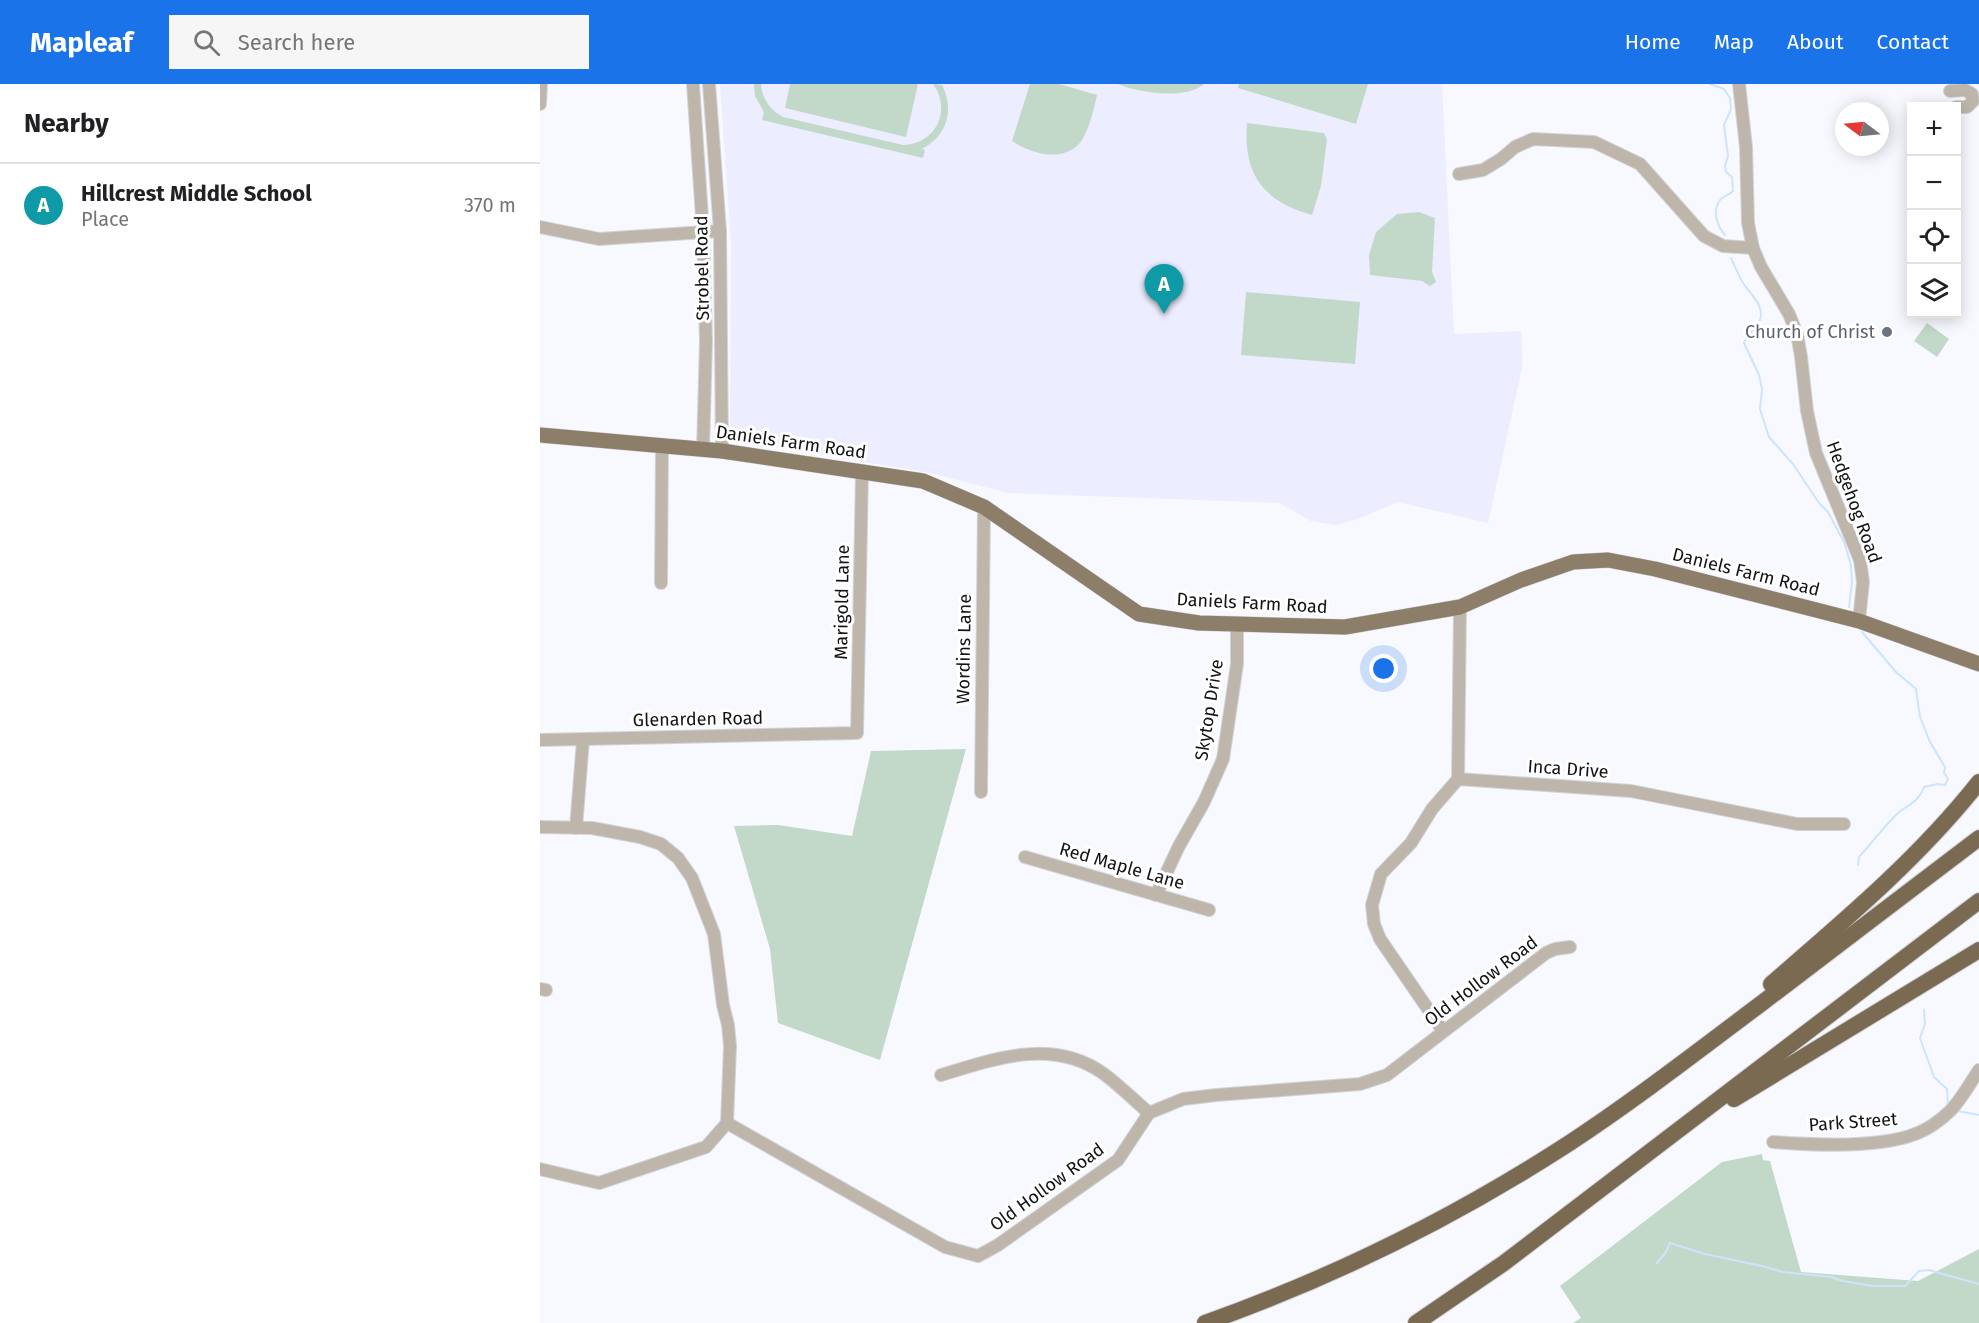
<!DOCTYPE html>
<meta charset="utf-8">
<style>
:root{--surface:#fff;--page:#f6f6f6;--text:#202124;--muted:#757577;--line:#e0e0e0;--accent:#1a73e8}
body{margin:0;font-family:"Fira Sans",sans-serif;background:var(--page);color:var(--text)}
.controls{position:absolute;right:18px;top:18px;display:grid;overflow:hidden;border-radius:0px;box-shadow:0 3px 15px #0003}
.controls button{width:54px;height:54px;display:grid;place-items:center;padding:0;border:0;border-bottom:2px solid var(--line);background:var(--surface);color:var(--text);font:30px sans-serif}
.compass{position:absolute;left:1295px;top:18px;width:54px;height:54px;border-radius:50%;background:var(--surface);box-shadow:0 3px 15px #0003;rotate:286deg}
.you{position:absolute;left:844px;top:585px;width:21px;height:21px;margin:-15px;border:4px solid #fff;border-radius:50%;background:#1a73e8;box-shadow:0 0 0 9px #1a73e833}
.badge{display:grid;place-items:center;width:39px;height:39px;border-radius:50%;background:var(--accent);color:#fff;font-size:20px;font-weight:700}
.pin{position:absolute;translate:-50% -50px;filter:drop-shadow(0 2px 3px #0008)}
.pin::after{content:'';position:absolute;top:32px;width:21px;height:18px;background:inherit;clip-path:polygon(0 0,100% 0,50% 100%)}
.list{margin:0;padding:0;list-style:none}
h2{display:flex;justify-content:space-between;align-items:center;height:78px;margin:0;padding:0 24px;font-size:26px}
h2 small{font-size:20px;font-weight:400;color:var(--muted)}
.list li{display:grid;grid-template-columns:39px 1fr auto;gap:18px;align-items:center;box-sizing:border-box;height:84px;padding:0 24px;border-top:2px solid var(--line)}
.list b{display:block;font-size:22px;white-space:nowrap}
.list p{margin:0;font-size:20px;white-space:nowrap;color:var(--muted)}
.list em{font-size:20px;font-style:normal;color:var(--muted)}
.icon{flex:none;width:33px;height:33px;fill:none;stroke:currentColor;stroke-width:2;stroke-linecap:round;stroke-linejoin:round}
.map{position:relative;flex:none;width:1439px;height:1239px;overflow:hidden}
header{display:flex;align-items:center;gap:36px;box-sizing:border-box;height:84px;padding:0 30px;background:var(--accent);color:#fff}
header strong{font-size:28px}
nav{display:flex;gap:33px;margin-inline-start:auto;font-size:21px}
.search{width:420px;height:54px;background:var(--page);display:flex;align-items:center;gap:15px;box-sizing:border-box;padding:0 21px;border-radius:0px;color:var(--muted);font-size:22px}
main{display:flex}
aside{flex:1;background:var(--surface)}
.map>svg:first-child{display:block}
</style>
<header>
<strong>Mapleaf</strong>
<div class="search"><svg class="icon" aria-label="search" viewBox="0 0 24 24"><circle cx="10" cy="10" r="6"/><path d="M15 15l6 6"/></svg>Search here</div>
<nav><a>Home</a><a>Map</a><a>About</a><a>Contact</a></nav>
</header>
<main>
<aside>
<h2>Nearby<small></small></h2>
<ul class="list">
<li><span class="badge" style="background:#0f9aa8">A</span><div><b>Hillcrest Middle School</b><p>Place</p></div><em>370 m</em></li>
</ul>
</aside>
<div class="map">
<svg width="1439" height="1239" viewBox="0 0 1439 1239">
<rect width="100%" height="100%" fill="#f8f9fe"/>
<!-- built -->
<polygon fill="#ecedfe" points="180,0 902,0 914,250 981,247 983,279 948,439 858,418 818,435 795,441 771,437 739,419 468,409 390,389 200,357 190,347 191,160"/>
<!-- green -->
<g fill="#c2d9c9">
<path d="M214 0H221C222 15 230 26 243 33L363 61C396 60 412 26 393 0L402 1C415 26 407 52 382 65L385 66 383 74 222 36 224 28 215 12Z"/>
<polygon points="250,0 378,0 366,53 245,24"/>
<path d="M490 0H519L557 11C554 24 548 53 537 62 518 78 491 69 472 57Z"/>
<path d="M578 0H664C646 16 599 9 578 0Z"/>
<polygon points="699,0 828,0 816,40 698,4"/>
<path d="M707 39 784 49 787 55 781 102 772 131C723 117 703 91 707 39Z"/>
<polygon points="879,128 895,134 892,188 896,198 890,202 882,197 830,191 829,171 836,148 857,130"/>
<polygon points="706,208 820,218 815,280 701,271"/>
<polygon points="1387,239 1409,255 1397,273 1374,257"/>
<polygon points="426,665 340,976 238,939 230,865 194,742 238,741 312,752 331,667"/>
<polygon points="1222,1070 1223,1076 1230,1077 1261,1188 1378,1197 1439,1165 1439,1239 1033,1239 1041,1234 1020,1202 1182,1078"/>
</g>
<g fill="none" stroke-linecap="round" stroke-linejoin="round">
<!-- stream -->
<g stroke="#cce4fc" stroke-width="2">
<path d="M1170 0 1184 5 1190 14 1191 25 1184 41 1188 72 1185 82 1186 88 1192 93 1193 107C1189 111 1183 112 1180 116 1172 127 1177 142 1185 151"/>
<path d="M1191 174C1195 182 1198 191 1203 199 1210 210 1225 221 1220 236 1217 245 1207 250 1204 259L1219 291 1222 305 1220 325 1229 353 1253 380 1279 419 1288 428 1304 458 1311 481 1312 499 1309 523"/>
<path d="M1318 781 1319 773C1332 759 1344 742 1358 729 1369 720 1379 718 1384 703L1398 700 1405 701 1408 695 1404 689 1405 683 1390 658 1380 633 1376 605 1356 588 1322 548"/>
<polyline points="1384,926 1385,940 1380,954 1394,993 1407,1005 1408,1022"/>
<polyline points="1418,1027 1439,1031"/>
<polyline points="1117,1179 1126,1168 1130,1159 1165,1170 1222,1182 1243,1188 1291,1193 1303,1197 1333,1202 1365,1202 1379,1187 1389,1186 1439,1200"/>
</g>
<defs>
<g id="minor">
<polyline points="153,0 163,148 166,257 163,366"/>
<polyline points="169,0 180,147 182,367"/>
<polyline points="1199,0 1206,63 1208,139 1213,164 1221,183 1249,230 1257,250 1261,273 1267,327 1276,369 1320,476 1323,498 1319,537"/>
<polyline points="1410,7 1425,6 1432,10 1433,17 1427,23 1416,23"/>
<polyline points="0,20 1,0"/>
<polyline points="919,90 943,86 961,75 975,63 993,55 1054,58 1100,80 1164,152 1183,162 1213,164"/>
<polyline points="0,143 59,155 180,147"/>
<polyline points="121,499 122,363"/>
<polyline points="0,656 317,649 322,389"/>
<polyline points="918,695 1091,707 1257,740 1304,740"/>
<polyline points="918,695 920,523"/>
<polyline points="441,708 444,423"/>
<polyline points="0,743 52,744 100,753 121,760 138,774 152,794 174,850 183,921 188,941 190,962 187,1039 166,1063 59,1099 0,1085"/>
<polyline points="36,744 43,656"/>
<polyline points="485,773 669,826"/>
<polyline points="616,811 639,762 664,718 683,675 697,580 697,541"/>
<polyline points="0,905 6,906"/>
<polyline points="903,947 840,855 834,840 832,821 841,790 871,759 892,725 918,695"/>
<path d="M401 991C454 975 513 953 564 990 580 1002 594 1016 609 1029"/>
<polyline points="187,1039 405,1163 438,1172 458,1161 578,1076 609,1029 643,1015 676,1011 820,1000 847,991 1006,869 1015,865 1030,863"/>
<path d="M1233 1058C1271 1061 1340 1064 1375 1050 1387 1046 1401 1036 1410 1027 1421 1016 1430 999 1439 986"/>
</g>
<polyline id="major" points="0,351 182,367 383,397 444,423 599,530 659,539 805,543 920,523 981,496 1033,478 1068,476 1115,485 1319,537 1439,580"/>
<g id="highway">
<path d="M1231 900C1304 837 1379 774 1439 698"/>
<polyline points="1194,1015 1439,866"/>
<path d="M665 1239C792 1194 915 1133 1028 1060 1095 1016 1158 967 1222 919 1294 864 1367 809 1439 754"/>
<polyline points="876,1239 964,1179 1439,817"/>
</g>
</defs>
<!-- minor casing -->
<use href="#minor" stroke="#d3d4d9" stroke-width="14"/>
<!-- major casing -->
<use href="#major" stroke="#d3d4d9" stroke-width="16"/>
<!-- highway casing -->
<use href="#highway" stroke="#d3d4d9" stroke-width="18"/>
<!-- minor -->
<use href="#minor" stroke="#beb6ab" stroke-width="12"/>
<!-- major -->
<use href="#major" stroke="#8d7e69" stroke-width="15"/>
<!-- highway -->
<use href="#highway" stroke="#7b6a52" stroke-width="16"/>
</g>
<!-- markers -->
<circle fill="#6b7280" stroke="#fff" stroke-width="2" cx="1347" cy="248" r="6"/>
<g text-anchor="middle" stroke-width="6" stroke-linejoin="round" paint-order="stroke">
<!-- street labels -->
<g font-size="18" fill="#131316" stroke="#fff">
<text transform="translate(162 184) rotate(-91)" y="6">Strobel Road</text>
<text transform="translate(251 358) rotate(8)" y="6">Daniels Farm Road</text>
<text transform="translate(1314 418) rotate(70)" y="6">Hedgehog Road</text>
<text transform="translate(1206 488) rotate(14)" y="6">Daniels Farm Road</text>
<text transform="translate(302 518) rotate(-89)" y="6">Marigold Lane</text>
<text transform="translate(712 519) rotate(3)" y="6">Daniels Farm Road</text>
<text transform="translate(424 565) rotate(-89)" y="6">Wordins Lane</text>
<text transform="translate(669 626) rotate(-81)" y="6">Skytop Drive</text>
<text transform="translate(158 635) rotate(-1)" y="6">Glenarden Road</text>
<text transform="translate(1028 685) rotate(4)" y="6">Inca Drive</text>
<text transform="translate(582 782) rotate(16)" y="6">Red Maple Lane</text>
<text transform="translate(941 897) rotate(-37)" y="6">Old Hollow Road</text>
<text transform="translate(1313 1038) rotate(-4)" y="6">Park Street</text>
<text transform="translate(507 1103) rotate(-36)" y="6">Old Hollow Road</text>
</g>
<!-- worship labels -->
<g font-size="18" fill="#5b616d" stroke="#fff" text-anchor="end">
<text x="1335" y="254">Church of Christ</text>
</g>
</g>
</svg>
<div class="controls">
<button>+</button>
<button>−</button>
<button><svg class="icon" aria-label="locate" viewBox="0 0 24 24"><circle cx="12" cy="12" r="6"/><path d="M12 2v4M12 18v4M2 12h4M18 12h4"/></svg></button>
<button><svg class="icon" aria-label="layers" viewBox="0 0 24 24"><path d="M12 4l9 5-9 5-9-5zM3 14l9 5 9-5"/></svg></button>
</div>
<svg class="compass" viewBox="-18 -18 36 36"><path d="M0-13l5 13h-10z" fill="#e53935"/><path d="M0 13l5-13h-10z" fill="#757577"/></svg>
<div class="you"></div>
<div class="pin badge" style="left:624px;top:230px;background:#0f9aa8">A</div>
</div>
</main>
